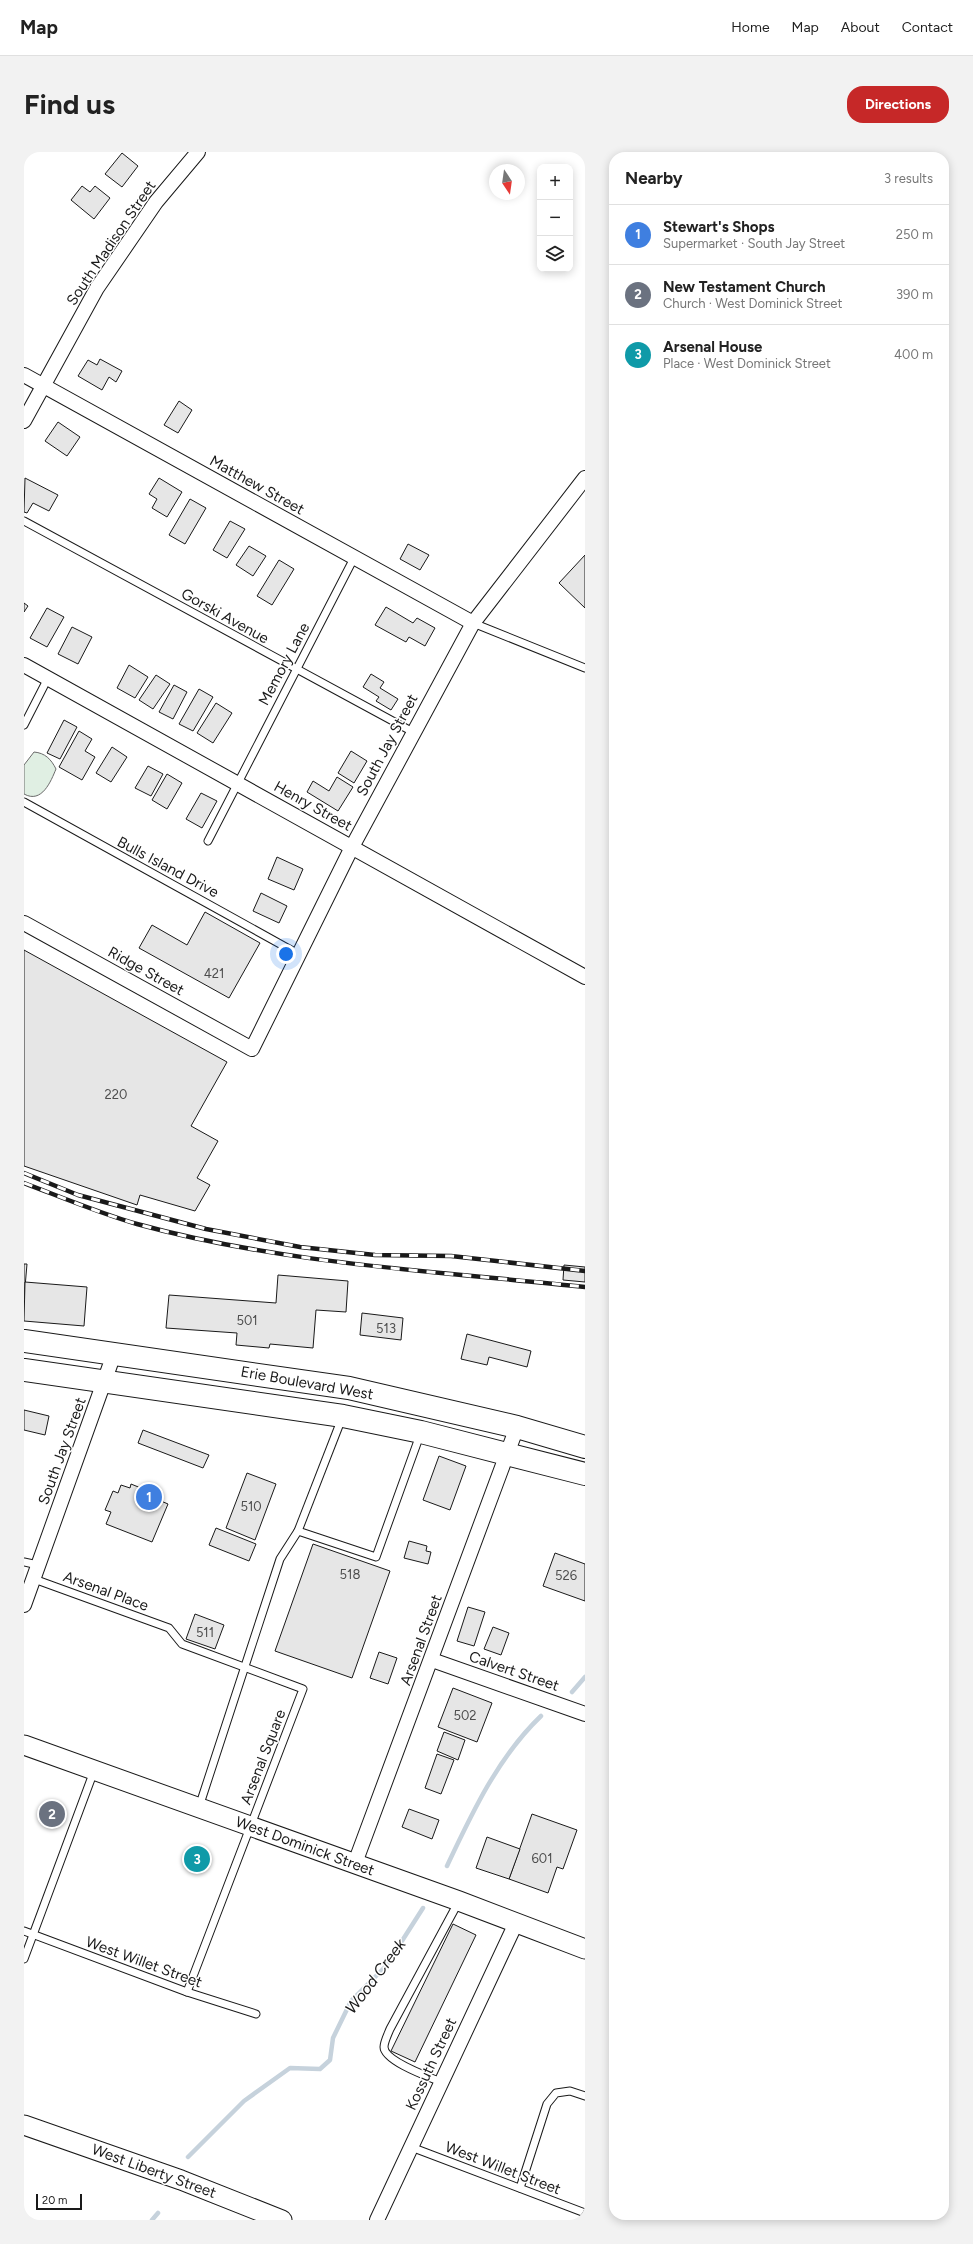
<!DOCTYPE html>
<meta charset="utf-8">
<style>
:root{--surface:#fff;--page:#f2f2f2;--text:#222;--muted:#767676;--line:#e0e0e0;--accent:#c62828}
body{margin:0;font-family:Figtree,sans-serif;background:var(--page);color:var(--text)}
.controls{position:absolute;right:12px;top:12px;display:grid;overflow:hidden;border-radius:8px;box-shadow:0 2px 10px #0003}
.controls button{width:36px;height:36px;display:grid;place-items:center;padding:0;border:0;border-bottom:1px solid var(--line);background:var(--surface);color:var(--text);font:20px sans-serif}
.compass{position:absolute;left:465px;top:12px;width:36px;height:36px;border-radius:50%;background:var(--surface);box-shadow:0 2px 10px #0003;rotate:167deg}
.scale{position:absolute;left:12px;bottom:10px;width:46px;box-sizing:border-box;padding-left:4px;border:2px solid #1a1a1a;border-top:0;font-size:11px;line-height:14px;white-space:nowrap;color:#1a1a1a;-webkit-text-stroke:3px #fff;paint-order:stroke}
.you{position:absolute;left:262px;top:802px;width:14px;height:14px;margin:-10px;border:3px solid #fff;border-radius:50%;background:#1a73e8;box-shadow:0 0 0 6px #1a73e833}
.badge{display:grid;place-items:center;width:26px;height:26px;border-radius:50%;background:var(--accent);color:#fff;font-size:13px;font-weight:700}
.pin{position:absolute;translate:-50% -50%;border:2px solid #fff;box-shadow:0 1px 4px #0006}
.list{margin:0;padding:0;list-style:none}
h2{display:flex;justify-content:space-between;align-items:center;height:52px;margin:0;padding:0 16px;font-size:17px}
h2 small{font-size:13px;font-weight:400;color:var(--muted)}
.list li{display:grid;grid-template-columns:26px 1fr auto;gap:12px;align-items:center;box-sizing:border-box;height:60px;padding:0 16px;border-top:1px solid var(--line)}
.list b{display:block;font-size:15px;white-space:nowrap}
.list p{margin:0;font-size:13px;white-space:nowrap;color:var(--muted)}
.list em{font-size:13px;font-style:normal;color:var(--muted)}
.icon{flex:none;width:22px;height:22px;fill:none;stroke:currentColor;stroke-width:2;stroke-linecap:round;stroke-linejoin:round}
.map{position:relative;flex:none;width:561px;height:2068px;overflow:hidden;border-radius:16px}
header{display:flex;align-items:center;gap:24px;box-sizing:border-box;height:56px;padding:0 20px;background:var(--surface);border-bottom:1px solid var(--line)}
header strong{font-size:19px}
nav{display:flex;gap:22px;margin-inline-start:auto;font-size:14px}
.intro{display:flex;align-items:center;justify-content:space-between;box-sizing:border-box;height:96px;padding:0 24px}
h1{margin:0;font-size:28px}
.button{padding:10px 18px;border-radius:16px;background:var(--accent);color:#fff;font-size:14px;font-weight:700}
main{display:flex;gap:24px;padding:0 24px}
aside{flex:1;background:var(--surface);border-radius:16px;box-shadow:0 2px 10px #0003}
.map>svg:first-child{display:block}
</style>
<header>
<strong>Map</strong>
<nav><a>Home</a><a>Map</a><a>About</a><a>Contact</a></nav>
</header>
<div class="intro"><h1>Find us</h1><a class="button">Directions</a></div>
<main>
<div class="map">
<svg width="561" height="2068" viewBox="0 0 561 2068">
<rect width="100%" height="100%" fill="#fff"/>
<!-- green -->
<path fill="#e0efe3" stroke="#6a6a6a" d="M10 600C21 601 27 607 32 617 27 629 18 652 0 642V613Z"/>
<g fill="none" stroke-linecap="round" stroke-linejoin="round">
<!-- stream -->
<g stroke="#c6d2dc" stroke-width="4.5">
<polyline points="548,1540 561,1525"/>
<path d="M423 1714C448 1661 474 1605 517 1564"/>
<polyline points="164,2005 220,1949 266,1916 296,1917 306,1908 309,1886 327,1849 362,1814 399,1756"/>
<polyline points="128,2068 134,2061"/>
</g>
</g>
<!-- building -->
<g fill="#e6e6e6" stroke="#1a1a1a">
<polygon points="98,1 114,14 98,35 81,22"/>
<polygon points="58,34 66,40 71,34 86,46 70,67 47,48"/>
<polygon points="76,207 98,219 92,230 85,225 78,238 54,224 64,208 73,213"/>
<polygon points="155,249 168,258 154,281 140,273"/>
<polygon points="34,270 56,285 43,304 21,289"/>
<polygon points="1,326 34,343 25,359 9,351 3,361 0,360"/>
<polygon points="135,326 158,340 143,365 128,356 133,347 125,342"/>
<polygon points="166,347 182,356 161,392 145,383"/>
<polygon points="206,369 221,377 203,406 189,398"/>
<polygon points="384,392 405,403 396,418 376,407"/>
<polygon points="225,394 242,404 229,424 212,413"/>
<polygon points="561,403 561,456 535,431"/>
<polygon points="255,408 270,417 248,453 233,444"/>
<polygon points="0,451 4,454 0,460"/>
<polygon points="362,455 389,471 393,466 411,476 401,494 385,485 382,490 351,473"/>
<polygon points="23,456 40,465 23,495 6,486"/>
<polygon points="48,475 68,485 54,512 34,502"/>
<polygon points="105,513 124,525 111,546 93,536"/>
<polygon points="347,522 360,530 356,536 374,547 367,558 352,549 355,545 339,535"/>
<polygon points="132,523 146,532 129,557 115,548"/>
<polygon points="150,533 163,540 149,567 135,560"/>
<polygon points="175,537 189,545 169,579 155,572"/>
<polygon points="192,551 208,561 189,591 173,581"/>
<polygon points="40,568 53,575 36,607 23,601"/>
<polygon points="55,579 68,587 61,599 71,605 58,628 35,615"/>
<polygon points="88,595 103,605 87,630 72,621"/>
<polygon points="327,599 343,609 330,631 314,621"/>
<polygon points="124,614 139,622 127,644 111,636"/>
<polygon points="143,622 158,631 143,657 128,648"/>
<polygon points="313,625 329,635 314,659 283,640 289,629 305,639"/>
<polygon points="177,641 193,649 178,676 162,667"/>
<polygon points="253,705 279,717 270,738 244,727"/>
<polygon points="237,741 263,754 255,771 229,759"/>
<polygon points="181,760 236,791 205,846 115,796 128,773 163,793"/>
<polygon points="0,798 203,910 167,974 194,989 173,1026 186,1033 171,1059 116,1043 113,1053 0,1014"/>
<polygon points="0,1112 3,1112 0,1147"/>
<polygon points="540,1113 561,1115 561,1130 539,1128"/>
<polygon points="254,1123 324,1129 322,1160 292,1158 289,1196 246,1192 245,1196 212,1193 213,1181 142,1176 145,1143 252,1151"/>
<polygon points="1,1130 63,1135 60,1174 0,1169"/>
<polygon points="338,1161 379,1166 377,1188 336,1183"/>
<polygon points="443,1182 507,1199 503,1215 465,1205 463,1213 437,1207"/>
<polygon points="0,1258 25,1264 21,1283 0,1278"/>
<polygon points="119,1278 185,1303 179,1316 114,1291"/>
<polygon points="415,1304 442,1314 426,1358 399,1348"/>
<polygon points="223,1321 252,1332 231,1388 202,1376"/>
<polygon points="107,1332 139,1345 137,1349 144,1352 128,1390 82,1372 87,1360 81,1358 89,1339 94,1341 97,1333 106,1336"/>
<polygon points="192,1376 232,1392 225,1409 185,1393"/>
<polygon points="385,1389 403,1394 402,1399 407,1400 404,1412 380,1406"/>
<polygon points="289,1392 366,1419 328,1526 251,1499"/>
<polygon points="531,1401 561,1412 561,1449 519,1434"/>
<polygon points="444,1455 461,1460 450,1494 433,1489"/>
<polygon points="171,1462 200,1473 191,1497 162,1487"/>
<polygon points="469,1475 485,1481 477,1503 460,1497"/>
<polygon points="355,1500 373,1506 364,1532 346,1526"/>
<polygon points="429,1536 468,1551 453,1590 414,1575"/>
<polygon points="420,1580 441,1588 434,1608 413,1599"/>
<polygon points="413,1602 430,1608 417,1642 401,1636"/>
<polygon points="385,1657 415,1668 408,1687 378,1675"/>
<polygon points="508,1662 553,1678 539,1717 533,1715 524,1741 485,1727"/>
<polygon points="463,1685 496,1697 485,1727 452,1716"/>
<polygon points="429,1772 452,1783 391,1910 367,1899"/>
</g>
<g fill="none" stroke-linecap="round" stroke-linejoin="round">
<defs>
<g id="lane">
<polyline points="0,369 389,580"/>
<polyline points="449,471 561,516"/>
<polyline points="0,573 24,526"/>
<polyline points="0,650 276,803"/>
<polyline points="184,689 330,406"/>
<polyline points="274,1379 318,1266"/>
<polyline points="0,1410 14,1413"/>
<polyline points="10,1427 145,1476 158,1492 279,1537 163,1840"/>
<polyline points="175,1655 256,1407 274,1379 352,1405 396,1283"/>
<polyline points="0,1779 163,1840 232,1862"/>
<polyline points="0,1807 70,1619"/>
<path d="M417 1930C405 1925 360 1909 360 1895 360 1890 364 1882 366 1877L435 1749"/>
<polyline points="387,1995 561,2061"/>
<polyline points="496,2036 523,1952 532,1941 546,1939 561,1944"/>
</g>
<g id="street">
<polyline points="0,223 449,471"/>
<polyline points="0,269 73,136 132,50 174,0"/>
<polyline points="0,513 561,825"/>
<polyline points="0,771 228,897 328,695 449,471 561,326"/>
<polyline points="0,1453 90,1202"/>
<polyline points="408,1508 561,1562"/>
<polyline points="331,1711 493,1275"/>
<polyline points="353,2068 492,1771"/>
</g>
<g id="secondary">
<polyline points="0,1593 435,1749 561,1797"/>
<polyline points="0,1973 157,2028 258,2068"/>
</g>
<g id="primary">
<polyline points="0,1189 325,1236 493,1275 561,1295"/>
<polyline points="0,1218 319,1264 397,1280 561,1322"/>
</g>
</defs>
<!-- lane casing -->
<use href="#lane" stroke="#1a1a1a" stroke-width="9"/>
<!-- street casing -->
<use href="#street" stroke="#1a1a1a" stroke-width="16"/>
<!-- secondary casing -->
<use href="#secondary" stroke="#1a1a1a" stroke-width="21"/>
<!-- primary casing -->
<use href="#primary" stroke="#1a1a1a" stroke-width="24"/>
<!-- lane -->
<use href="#lane" stroke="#fff" stroke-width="7"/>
<!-- street -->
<use href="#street" stroke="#fff" stroke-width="14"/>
<!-- secondary -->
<use href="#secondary" stroke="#fff" stroke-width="19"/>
<!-- primary -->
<use href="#primary" stroke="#fff" stroke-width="22"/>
<defs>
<g id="rail">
<polyline points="0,1021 54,1043 182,1077 276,1095 351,1103 427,1104 561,1119"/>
<path d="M0 1031C37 1045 75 1061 113 1072 259 1112 411 1119 561 1135"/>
</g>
</defs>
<!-- rail casing -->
<use href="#rail" stroke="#1a1a1a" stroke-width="4.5"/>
<!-- rail -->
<use href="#rail" stroke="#fff" stroke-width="3" stroke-dasharray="9" stroke-linecap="butt"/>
</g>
<g text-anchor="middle" stroke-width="3" stroke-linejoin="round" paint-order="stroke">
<!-- number labels -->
<g font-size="13" fill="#4d4d4d">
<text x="190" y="826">421</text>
<text x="92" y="947">220</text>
<text x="223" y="1173">501</text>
<text x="362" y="1181">513</text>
<text x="227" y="1359">510</text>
<text x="326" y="1427">518</text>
<text x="542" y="1428">526</text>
<text x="181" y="1485">511</text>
<text x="441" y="1568">502</text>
<text x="518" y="1711">601</text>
</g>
<!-- street labels -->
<g font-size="15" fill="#1a1a1a" stroke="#fff">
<text transform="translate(87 91) rotate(-56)" y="5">South Madison Street</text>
<text transform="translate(233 333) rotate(29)" y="5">Matthew Street</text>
<text transform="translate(201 464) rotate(29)" y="5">Gorski Avenue</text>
<text transform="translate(260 512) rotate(-62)" y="5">Memory Lane</text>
<text transform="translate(363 593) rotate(-62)" y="5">South Jay Street</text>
<text transform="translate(289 654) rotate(29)" y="5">Henry Street</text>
<text transform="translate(144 715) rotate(28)" y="5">Bulls Island Drive</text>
<text transform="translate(122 819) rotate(29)" y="5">Ridge Street</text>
<text transform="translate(283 1231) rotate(10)" y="5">Erie Boulevard West</text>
<text transform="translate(38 1299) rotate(-70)" y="5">South Jay Street</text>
<text transform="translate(82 1439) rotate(20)" y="5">Arsenal Place</text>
<text transform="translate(397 1488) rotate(-70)" y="5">Arsenal Street</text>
<text transform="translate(490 1519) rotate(19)" y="5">Calvert Street</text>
<text transform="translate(239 1605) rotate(-69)" y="5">Arsenal Square</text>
<text transform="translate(281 1694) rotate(20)" y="5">West Dominick Street</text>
<text transform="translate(120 1810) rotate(20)" y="5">West Willet Street</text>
<text transform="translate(407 1912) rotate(-65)" y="5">Kossuth Street</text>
<text transform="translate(479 2016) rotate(21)" y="5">West Willet Street</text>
<text transform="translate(130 2019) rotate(20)" y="5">West Liberty Street</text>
</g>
<!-- water labels -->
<g font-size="16" font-style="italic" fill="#1a1a1a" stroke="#fff">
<text transform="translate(351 1824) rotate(-53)" y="6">Wood Creek</text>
</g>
</g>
</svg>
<div class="controls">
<button>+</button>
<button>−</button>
<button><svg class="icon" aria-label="layers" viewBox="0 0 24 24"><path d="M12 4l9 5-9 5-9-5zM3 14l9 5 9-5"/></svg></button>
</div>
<svg class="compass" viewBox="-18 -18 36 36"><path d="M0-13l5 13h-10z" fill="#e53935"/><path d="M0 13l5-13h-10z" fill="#767676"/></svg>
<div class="scale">20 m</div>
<div class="you"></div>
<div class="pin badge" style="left:125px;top:1345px;background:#3f7fe0">1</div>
<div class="pin badge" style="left:28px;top:1662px;background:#6b7280">2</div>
<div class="pin badge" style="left:173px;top:1707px;background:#0f9aa8">3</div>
</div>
<aside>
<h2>Nearby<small>3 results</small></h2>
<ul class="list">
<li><span class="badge" style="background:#3f7fe0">1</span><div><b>Stewart's Shops</b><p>Supermarket · South Jay Street</p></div><em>250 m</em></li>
<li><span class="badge" style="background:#6b7280">2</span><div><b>New Testament Church</b><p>Church · West Dominick Street</p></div><em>390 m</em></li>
<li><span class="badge" style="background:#0f9aa8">3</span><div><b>Arsenal House</b><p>Place · West Dominick Street</p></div><em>400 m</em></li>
</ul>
</aside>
</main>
